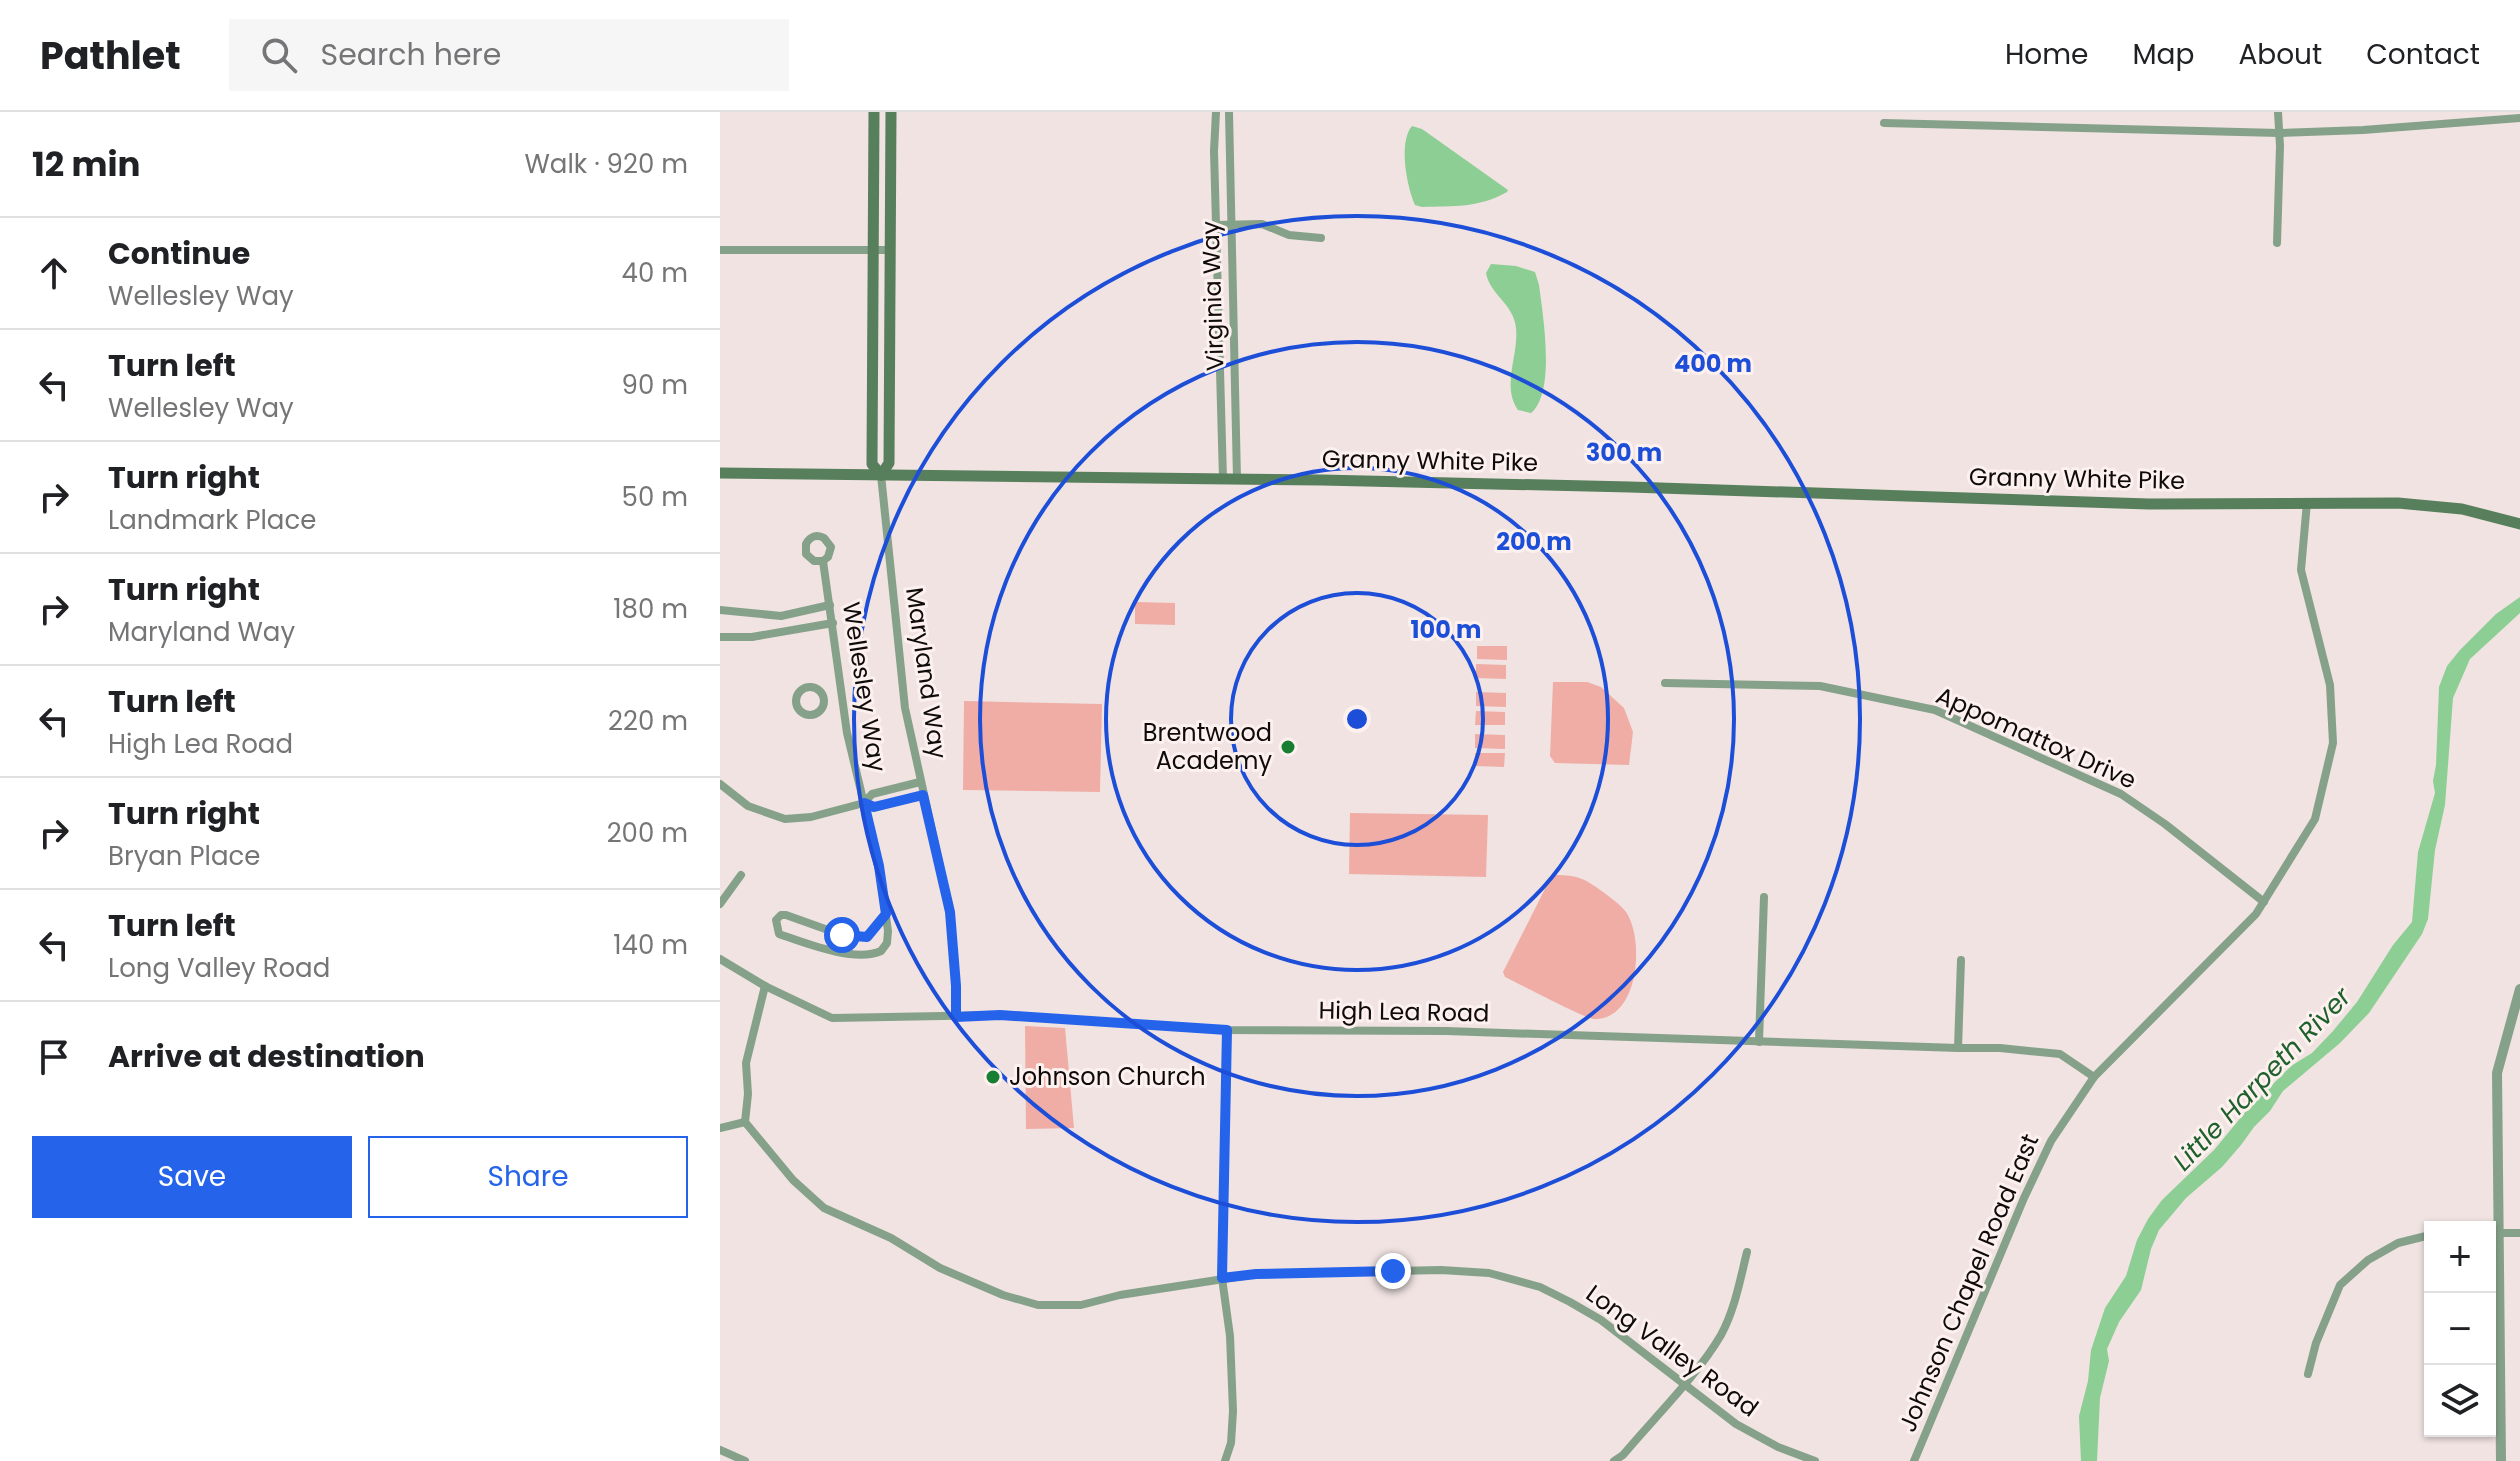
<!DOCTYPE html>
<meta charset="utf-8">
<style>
:root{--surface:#fff;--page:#f6f6f6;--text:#202124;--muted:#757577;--line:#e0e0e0;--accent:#2563eb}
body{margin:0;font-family:Poppins,sans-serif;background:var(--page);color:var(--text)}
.controls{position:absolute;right:24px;bottom:24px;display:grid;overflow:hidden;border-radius:0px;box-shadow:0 2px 6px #0004}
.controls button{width:72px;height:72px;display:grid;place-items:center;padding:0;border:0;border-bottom:2px solid var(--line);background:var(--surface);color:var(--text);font:40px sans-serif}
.stop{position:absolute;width:24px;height:24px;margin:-18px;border:6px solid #2563eb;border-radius:50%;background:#fff}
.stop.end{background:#2563eb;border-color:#fff;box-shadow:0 2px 8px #0008}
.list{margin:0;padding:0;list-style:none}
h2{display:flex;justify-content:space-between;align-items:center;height:104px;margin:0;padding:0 32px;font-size:34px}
h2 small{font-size:26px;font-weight:400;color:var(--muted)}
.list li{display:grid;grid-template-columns:52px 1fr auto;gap:24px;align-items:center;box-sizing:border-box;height:112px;padding:0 32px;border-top:2px solid var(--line)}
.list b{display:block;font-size:30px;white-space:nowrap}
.list p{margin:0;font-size:26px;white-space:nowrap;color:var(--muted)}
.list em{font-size:26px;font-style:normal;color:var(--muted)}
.actions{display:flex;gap:16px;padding:24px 32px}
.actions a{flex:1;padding:18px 0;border:2px solid var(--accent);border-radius:0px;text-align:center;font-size:28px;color:var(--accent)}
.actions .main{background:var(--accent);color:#fff}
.icon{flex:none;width:44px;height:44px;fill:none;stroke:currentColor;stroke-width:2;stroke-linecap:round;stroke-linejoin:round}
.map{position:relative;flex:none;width:1800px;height:1349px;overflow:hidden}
header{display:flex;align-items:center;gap:48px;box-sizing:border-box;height:112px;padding:0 40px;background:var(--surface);border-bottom:2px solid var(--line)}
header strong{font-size:38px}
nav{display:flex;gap:44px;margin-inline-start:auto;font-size:28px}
.search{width:560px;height:72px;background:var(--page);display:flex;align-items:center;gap:20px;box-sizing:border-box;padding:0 28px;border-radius:0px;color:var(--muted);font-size:30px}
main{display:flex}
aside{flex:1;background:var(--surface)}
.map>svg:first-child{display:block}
</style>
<header>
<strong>Pathlet</strong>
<div class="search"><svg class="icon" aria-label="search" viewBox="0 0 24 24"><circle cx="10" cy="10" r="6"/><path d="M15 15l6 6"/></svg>Search here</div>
<nav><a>Home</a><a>Map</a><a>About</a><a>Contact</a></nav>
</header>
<main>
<aside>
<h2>12 min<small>Walk · 920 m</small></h2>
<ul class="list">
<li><svg class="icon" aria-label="ahead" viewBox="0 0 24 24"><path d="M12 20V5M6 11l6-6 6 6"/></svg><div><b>Continue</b><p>Wellesley Way</p></div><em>40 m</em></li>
<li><svg class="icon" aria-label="left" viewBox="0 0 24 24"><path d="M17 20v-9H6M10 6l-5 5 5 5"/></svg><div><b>Turn left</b><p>Wellesley Way</p></div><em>90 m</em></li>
<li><svg class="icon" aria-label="right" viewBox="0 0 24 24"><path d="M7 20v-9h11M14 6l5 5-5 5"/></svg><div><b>Turn right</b><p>Landmark Place</p></div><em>50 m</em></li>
<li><svg class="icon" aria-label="right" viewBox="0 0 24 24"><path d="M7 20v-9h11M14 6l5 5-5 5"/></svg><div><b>Turn right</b><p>Maryland Way</p></div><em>180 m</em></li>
<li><svg class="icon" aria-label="left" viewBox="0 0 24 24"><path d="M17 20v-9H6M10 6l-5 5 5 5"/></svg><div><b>Turn left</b><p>High Lea Road</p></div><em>220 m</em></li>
<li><svg class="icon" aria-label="right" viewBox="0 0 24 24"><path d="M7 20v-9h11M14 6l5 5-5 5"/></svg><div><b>Turn right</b><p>Bryan Place</p></div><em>200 m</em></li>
<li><svg class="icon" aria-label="left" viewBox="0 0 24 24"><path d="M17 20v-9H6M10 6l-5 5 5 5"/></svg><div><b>Turn left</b><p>Long Valley Road</p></div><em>140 m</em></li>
<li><svg class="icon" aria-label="arrive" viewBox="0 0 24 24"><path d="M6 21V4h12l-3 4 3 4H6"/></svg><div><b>Arrive at destination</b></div></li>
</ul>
<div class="actions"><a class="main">Save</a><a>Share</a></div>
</aside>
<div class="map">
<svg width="1800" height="1349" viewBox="0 0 1800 1349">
<rect width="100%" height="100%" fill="#f0e3e2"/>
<!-- green -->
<g fill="#efada6">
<polygon points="415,490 455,491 455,513 415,512"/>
<polygon points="757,534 787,534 787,548 757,547"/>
<polygon points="756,552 786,553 786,567 756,566"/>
<polygon points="833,570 867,570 881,575 904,596 913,620 909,653 835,651 830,644"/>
<polygon points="756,580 786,581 786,595 756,594"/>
<polygon points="244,589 382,592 380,680 243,678"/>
<polygon points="756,599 785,600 785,613 755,613"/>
<polygon points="755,622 785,623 785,637 755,636"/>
<polygon points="755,641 785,641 784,655 755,654"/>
<polygon points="630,701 768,703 766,765 629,762"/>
<path d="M832 763C842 763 853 763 862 767 871 770 902 793 906 800 925 827 919 909 874 907 863 906 800 872 785 865L783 860Z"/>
<polygon points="305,914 345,916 354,1016 306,1017"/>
</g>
<!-- water -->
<g fill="#8dce94">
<path d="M692 14 702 17 788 78 787 80C759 96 733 94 702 95L695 93C687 75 678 30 692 14Z"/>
<path d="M771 152 796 154 815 160 819 173C823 204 836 280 811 301L798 298C781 274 799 243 796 216 794 192 770 183 766 161Z"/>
<polygon points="1800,485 1800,501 1750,547 1733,586 1725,693 1715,738 1708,807 1702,822 1649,901 1620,931 1563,979 1550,999 1534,1015 1521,1033 1502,1055 1466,1086 1439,1118 1431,1137 1421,1178 1399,1210 1387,1237 1389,1249 1380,1286 1377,1349 1361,1349 1359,1304 1368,1269 1371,1238 1385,1196 1406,1164 1417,1128 1428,1107 1442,1088 1494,1038 1527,998 1571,954 1592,941 1613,919 1637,890 1673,833 1692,810 1698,740 1715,681 1713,669 1716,653 1719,575 1727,554 1740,538 1776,502"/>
</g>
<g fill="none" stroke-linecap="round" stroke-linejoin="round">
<!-- minor -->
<g stroke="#86a189" stroke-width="8">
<polyline points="496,0 494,39 503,367"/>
<polyline points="509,0 517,367"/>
<polyline points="1164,11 1559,21 1643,18 1800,6"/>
<polyline points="496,113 542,112 569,123 601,126"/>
<polyline points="1557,131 1560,34 1558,0"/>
<polyline points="0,138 170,138"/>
<polyline points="161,363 185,596 230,800 236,874 236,905"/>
<path d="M103 449H94L86 442V432C90 424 97 422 104 426L111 435 108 445 103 449 127 621 159 754 168 819 167 831 161 839C135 851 85 831 59 822L56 808 61 803H66L122 823 147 825 166 802"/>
<polyline points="0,498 61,504 110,493"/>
<polyline points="0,525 32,525 113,511"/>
<polyline points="945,571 1100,574 1215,598 1401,682 1445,712 1544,790"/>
<circle cx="90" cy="589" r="14"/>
<polyline points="0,672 28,694 65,707 91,705 144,691 154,695 203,683"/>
<polyline points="144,691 152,682 200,670"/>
<polyline points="0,792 21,763"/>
<polyline points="0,847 45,874 112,906 278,903 507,918 726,919 1238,936 1280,936 1340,942 1374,965"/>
<polyline points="45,874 26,951 28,982 25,1010 73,1068 104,1096 171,1126 220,1156 283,1183 318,1193 361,1193 400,1183 536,1162 721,1158 769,1161 820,1175 850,1190 881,1208 1016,1312 1058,1335 1095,1349"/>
<polyline points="1039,930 1044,785"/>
<polyline points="1238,936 1241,848"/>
<polyline points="0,1016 25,1010"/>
<polyline points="1770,1121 1800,1121"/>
<polyline points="1588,1262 1596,1231 1620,1173 1648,1148 1678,1131 1710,1123"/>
<polyline points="0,1338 25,1349"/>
<polyline points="505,1349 511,1331 513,1299 510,1224 502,1166 507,918"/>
<path d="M894 1349 903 1343C934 1306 977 1264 1001 1223 1015 1197 1020 1168 1027 1140"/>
<polyline points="1194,1349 1304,1086 1331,1029 1374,965 1536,802 1595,707 1613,631 1610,573 1581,458 1587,390"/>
</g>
<!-- tertiary -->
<polyline stroke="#86a189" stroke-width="10" points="1781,1349 1777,961 1800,877"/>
<!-- secondary -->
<g stroke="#577f5b" stroke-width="11">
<polyline points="154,0 152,352 161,363"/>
<polyline points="0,361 602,368 910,375 1429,392 1678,391 1742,397 1800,412"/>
<polyline points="161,363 169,351 171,0"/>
</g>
</g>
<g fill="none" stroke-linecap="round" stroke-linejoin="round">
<!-- route -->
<polyline stroke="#2563eb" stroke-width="10" points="122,823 147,825 166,802 159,754 144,691 154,695 203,683 230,800 236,874 236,905 280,903 507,918 502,1166 536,1162 673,1159"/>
</g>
<!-- distance rings -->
<g fill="none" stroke="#1d4ed8" stroke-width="4">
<circle cx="637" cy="607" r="126"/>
<circle cx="637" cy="607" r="251"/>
<circle cx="637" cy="607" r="377"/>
<circle cx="637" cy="607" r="503"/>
</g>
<!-- markers -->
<g fill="#177e32" stroke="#fdf1ef" stroke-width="3">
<circle cx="568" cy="635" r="8"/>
<circle cx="273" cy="965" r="8"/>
</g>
<g text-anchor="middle" stroke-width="6" stroke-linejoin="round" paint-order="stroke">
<!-- street labels -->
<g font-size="24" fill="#0f0b0b" stroke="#fdf1ef">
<text transform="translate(493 184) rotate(-92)" y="8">Virginia Way</text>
<text transform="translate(710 349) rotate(1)" y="8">Granny White Pike</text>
<text transform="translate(1357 367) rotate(1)" y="8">Granny White Pike</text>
<text transform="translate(206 561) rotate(82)" y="8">Maryland Way</text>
<text transform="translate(144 575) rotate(81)" y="8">Wellesley Way</text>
<text transform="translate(1316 626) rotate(24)" y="8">Appomattox Drive</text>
<text transform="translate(684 900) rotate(1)" y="8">High Lea Road</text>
<text transform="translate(1249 1171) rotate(-67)" y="8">Johnson Chapel Road East</text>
<text transform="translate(952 1239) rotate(36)" y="8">Long Valley Road</text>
</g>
<!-- poi labels -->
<g font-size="24" fill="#0f0b0b" stroke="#fdf1ef" text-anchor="end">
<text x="552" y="629">Brentwood<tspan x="552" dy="28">Academy</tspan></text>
<text x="289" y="973" text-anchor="start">Johnson Church</text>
</g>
<!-- water labels -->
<g font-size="26" font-style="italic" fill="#1f612c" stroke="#fdf1ef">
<text transform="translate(1542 967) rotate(-46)" y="9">Little Harpeth River</text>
</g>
</g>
<circle cx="637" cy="607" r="12" fill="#1d4ed8" stroke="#fdf1ef" stroke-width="4"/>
<g font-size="24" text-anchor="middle" font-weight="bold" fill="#1d4ed8" stroke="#fdf1ef" stroke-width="6" stroke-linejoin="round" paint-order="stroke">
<text x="993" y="260">400 m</text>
<text x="904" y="349">300 m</text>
<text x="814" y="438">200 m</text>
<text x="726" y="526">100 m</text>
</g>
</svg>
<div class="controls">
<button>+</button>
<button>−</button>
<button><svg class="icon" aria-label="layers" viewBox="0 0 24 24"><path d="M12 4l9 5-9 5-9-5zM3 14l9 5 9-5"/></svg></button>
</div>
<div class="stop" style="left:122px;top:823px"></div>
<div class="stop end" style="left:673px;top:1159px"></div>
</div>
</main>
